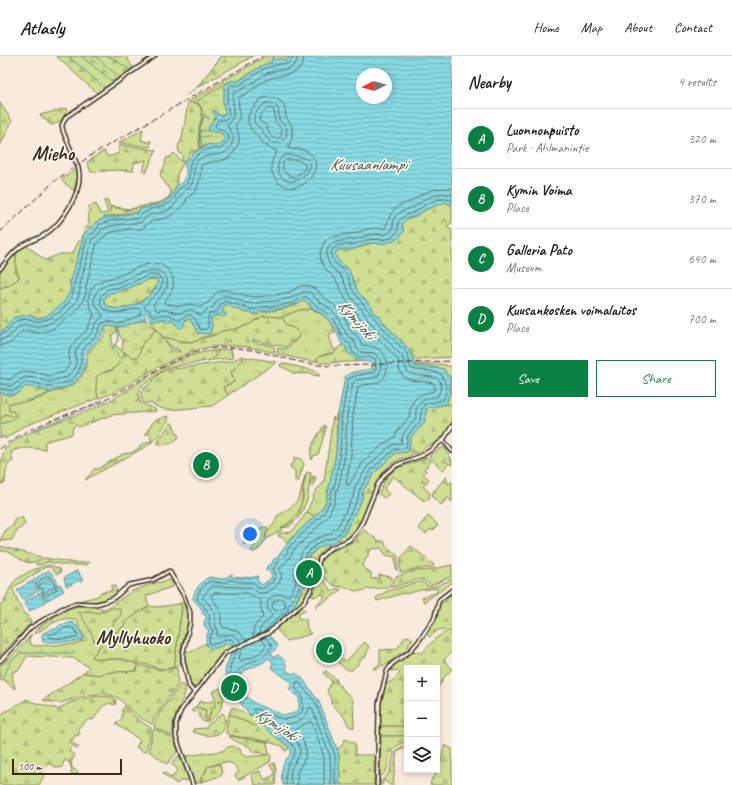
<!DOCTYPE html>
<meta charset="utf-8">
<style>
:root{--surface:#fff;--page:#f6f6f6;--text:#202124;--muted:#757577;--line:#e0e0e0;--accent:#0b8043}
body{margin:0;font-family:Caveat,sans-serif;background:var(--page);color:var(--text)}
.controls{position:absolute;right:12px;bottom:12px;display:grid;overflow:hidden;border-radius:0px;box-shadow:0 2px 6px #0003}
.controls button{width:36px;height:36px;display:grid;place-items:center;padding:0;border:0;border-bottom:1px solid var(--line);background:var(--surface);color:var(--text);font:20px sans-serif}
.compass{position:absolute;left:356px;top:12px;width:36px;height:36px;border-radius:50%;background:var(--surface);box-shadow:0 2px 6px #0003;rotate:264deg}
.scale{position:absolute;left:12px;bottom:10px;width:110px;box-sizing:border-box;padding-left:4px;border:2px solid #3b2a1e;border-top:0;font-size:11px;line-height:14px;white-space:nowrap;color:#3b2a1e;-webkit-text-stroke:3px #fbf7ec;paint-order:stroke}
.you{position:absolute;left:250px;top:478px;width:14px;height:14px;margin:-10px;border:3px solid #fff;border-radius:50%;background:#1a73e8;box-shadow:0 0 0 6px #1a73e833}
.badge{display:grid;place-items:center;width:26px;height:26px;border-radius:50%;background:var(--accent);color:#fff;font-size:13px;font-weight:700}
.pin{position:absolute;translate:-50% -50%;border:2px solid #fff;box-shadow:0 1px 4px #0006}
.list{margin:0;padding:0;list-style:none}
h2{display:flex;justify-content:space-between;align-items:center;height:52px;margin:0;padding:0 16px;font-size:17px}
h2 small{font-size:13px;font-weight:400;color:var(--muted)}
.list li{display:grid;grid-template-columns:26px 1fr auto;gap:12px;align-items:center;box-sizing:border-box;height:60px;padding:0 16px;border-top:1px solid var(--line)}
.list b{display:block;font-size:15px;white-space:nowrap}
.list p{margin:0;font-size:13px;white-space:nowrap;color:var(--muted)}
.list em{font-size:13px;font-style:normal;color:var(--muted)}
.actions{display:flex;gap:8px;padding:12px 16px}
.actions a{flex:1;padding:9px 0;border:1px solid var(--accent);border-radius:0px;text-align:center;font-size:14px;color:var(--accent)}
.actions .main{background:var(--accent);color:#fff}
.icon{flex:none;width:22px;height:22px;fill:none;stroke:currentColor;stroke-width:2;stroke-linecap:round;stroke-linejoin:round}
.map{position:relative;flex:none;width:452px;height:729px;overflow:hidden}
header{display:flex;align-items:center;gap:24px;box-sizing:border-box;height:56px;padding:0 20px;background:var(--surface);border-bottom:1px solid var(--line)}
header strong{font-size:19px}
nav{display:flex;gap:22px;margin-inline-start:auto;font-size:14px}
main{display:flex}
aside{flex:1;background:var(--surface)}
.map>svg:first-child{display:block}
</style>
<header>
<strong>Atlasly</strong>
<nav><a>Home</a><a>Map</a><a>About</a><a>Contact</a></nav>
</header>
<main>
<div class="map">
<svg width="452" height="729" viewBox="0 0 452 729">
<defs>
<pattern id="grass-tufts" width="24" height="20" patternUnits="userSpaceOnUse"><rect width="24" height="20" fill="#cedf93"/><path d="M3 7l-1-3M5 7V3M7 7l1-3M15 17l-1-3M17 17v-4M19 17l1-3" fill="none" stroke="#b2c07e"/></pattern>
<pattern id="forest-firs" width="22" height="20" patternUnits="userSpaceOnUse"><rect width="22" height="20" fill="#cedf93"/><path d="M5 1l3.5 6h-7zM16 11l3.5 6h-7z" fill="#b2c07e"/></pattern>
<pattern id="wetland-marsh" width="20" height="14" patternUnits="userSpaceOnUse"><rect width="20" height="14" fill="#cedf93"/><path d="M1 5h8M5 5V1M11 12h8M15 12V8" fill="none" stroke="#b2c07e"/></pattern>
<pattern id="water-rules" width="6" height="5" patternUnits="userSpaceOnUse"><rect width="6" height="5" fill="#88d9e1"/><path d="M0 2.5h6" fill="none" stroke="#76bac1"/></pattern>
</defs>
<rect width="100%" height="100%" fill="#f8eadc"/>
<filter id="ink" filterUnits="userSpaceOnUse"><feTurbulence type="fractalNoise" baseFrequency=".025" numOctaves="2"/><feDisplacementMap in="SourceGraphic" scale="8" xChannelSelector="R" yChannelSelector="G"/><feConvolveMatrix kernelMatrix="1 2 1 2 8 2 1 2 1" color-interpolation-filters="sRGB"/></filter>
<g filter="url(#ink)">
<!-- grass -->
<g fill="url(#grass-tufts)" stroke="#848458">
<path d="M266 0H292C286 4 279 7 272 2L271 7 263 9 236 26H234L205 91 200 92 199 72 202 63 198 48 188 46Z"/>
<polygon points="143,73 141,84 147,86 151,85 150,91 119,87 120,86"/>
<path d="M174 97 183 107 177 119V129L171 141 161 148 151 149 136 159H120L114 161H104V163L96 166 92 172C85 167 91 159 88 151L96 148 100 158 108 157 104 145 108 144 109 150 130 153 161 146 169 141 171 136 160 119 166 107 165 106 167 101 169 102Z"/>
<polygon points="77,112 78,118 74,135 61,124"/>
<polygon points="16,196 16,217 19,219 19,222 10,229 0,232 0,215"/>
<path d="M311 253C323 258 329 264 335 276L330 278 329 280 334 294 338 293 334 297 322 299 317 304 318 305 314 306 277 298 278 292 286 293 300 280 293 271 286 268 282 261 299 254Z"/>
<path d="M108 269 116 272 118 275 112 279V287L124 296 125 300C118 306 117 314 106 315L97 339 98 342 22 371 5 383 4 380 0 382V363L9 355 8 347 29 345 73 329C80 323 86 316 87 306 88 302 86 300 88 296L106 278V273L103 275 104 271Z"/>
<polygon points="231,293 233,302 212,304 219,294"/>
<polygon points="245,301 277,306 228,339 223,331 234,326 231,316"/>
<polygon points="337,357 336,397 331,427 328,433 326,445 321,454 315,460 307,456 316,434 322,429 324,425 333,361 334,364 335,364"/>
<path d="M305 419C301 440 306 461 282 471L281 475 267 482 265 481C269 471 276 469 277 460 301 446 298 445 305 419Z"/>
<polygon points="22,461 25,468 16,476 12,484 0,485 6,473 14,469 14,464"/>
<polygon points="452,523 452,527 424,546 422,542 437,536 437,532 421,534 406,538 404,537 377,545 376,542 385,536 418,526 422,526 429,531 437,530"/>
<path d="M171 524 174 530 146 540 149 550 128 564 123 571 101 589 92 601 97 603H122L137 608V615L104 617 100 619 83 617 89 611 73 602 27 600 19 614 13 616 12 619 15 633 3 623 0 625V610L16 596 32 578 29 583 30 588 35 590 74 588 86 584 76 563C60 560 48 570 35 578L34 576C44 568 62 554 74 551 84 549 96 552 106 553L132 535 155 527Z"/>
<path d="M115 529 117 538C103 548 91 545 75 546L98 540 101 536 105 537V535H111L112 532 111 530Z"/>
<path d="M183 546C196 573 175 587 181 609L174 611 182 550 179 548Z"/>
<polygon points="302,551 305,554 305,555 299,556 299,563 306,563 307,573 309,575 311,578 287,585 276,573"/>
<path d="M365 586 369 591 365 602 362 601 359 607 352 614C346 615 337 607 335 601L338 600 346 605Z"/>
<polygon points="205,587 207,590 217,592 227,587 231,588 233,591 223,596 196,631 191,629 184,605 185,595 191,596"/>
<path d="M181 628 185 630C187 639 178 652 175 660 173 666 173 673 173 679L172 680 154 671V669L160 656Z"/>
<path d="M223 644C223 657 200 678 199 656L191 655 196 650 206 655 205 663 209 662 211 652 215 650V647L218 645Z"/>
<polygon points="232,651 252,660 261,668 254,670 229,658"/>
<polygon points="380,670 407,670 407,680 381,680"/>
<polygon points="155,673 174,683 178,695 167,708 149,695 153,674"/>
<path d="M232 690 240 693 241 698 246 701 266 699 269 697 271 700 270 706 238 724 235 719 239 716C237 713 236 710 233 708 226 704 212 708 206 713 205 718 200 720 201 726L195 728 185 700 223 695 225 692Z"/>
<polygon points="179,699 189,724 180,725 177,728 163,718 164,716 172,722 178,713 171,708"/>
</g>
<!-- forest -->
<g fill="url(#forest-firs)" stroke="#848458">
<polygon points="56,0 126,0 133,12 97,37"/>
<polygon points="222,0 253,0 198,31 197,31"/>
<path d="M188 46 198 48C206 60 200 62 199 73 198 79 199 86 200 92L190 98 184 106 182 105 183 100 179 96 178 90 182 83Z"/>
<polygon points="0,47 12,65 0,90"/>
<path d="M67 52C66 61 59 68 51 69L40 59Z"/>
<polygon points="119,89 156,94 146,117 143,116 146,104 134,107 133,115 117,114 91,116 87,106 104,95 108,101 119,97"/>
<path d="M446 146 452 150V167L448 169V172L452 174V301L415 303 409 294 383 266 379 260 376 259 371 250 358 236 348 213C342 211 337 204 335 198L338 194C345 193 351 193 357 192 365 191 371 184 380 188L396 184 404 176 402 168 408 162 416 160 427 153Z"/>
<polygon points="110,151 130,154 140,151 141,152 137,156 112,160 109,158 111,155"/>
<polygon points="87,170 90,172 84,178 70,228 71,234 64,247 47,260 37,262 31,259 14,261 4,274 0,276 0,232 10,229 19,222 19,219 16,217 16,196 26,189 45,204 60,198 72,198"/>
<path d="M150 223H157L158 227C150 243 120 263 104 247V242L110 237 122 235Z"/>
<path d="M263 260 282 261 286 268 298 275 300 280 286 291 253 284V286L272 290 274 291 275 297C216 281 191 292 139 322 126 329 113 339 98 342L96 331 97 320 102 317 111 315 120 308 121 302 125 300 124 296 128 299 140 296 141 290 156 273 172 294 180 296 179 294 171 291 163 281 187 286 197 285 201 282 212 280 221 275 235 273 248 269Z"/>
<polygon points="343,289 347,291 347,293 359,305 368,305 326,307 320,307 317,304 318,301 334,297 340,290"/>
<path d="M219 294 212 304 166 312 141 331 138 339 140 346C144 350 150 350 155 353L156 355 111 359 79 371 76 369 73 371 72 378C63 382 53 382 45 386V394C32 392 22 390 11 396L13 405C5 408 6 419 5 427L0 428C0 416 0 402 5 393 22 374 75 362 99 350 125 338 147 319 172 307 187 299 203 296 219 294Z"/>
<polygon points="242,300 244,302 231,316 234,326 223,331 228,339 212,350 170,354 159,352 151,347 144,347 141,342 141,336 160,317 166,314 232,305"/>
<polygon points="281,307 316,315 320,320 313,319 310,317 303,318 292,317 291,315 280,310"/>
<path d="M413 308H441L452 311V365L447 376 439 385 427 390 419 397H414L409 400 408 402C404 402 400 403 396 405 367 420 372 470 342 485L338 484 341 479 344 478 362 443 363 435 375 416 396 397 408 396C411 391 409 383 412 380 415 376 420 372 423 368 426 363 425 357 427 352L444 348 446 349 450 336V321L449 320H447L444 313 428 310H416Z"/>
<path d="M26 330 50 336C43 345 20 347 9 347V355H13L16 359 13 360 5 358 0 363V336C13 342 16 339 26 330Z"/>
<polygon points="167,360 169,362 168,364 158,380 152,386 149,377 145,379 145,378 154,365"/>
<polygon points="170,367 172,367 179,381 172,387 158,390 158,386"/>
<path d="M324 369 326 372 319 396 317 399H314L312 404C307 393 319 378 324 369Z"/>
<polygon points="151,385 152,386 147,390 85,424 92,416 94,413 98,413 123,398 130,397 138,393 141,389"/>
<path d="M443 391C448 395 452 404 452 410L449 407 443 414 432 404 429 400Z"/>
<polygon points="294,401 301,403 304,408 298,426 295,424 295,414 291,412 290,409 294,407"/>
<path d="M427 401 431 406 424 413 426 415 423 418 429 423 423 431 430 437 429 442 425 446 393 420 384 433 389 438 384 442 379 438C392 404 400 415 427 401Z"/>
<polygon points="307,416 311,417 309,428 312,423 312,420 316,421 314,427 312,430 309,429 308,442 300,460 289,471 282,472 282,471 288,469 294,461 297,460 304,439 303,432"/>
<polygon points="446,421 448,428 452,426 452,446 448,442 441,449 432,441 433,436"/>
<polygon points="307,456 315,460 286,487 283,482 278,480 279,478 282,477 292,476"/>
<polygon points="428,460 438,469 433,475 430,473 426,478 418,472"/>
<path d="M267 471 268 474 265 481 267 482 259 493 254 496H252L251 494C255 490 258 485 257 480L255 479 246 488 244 489 243 479 255 473Z"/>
<path d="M364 474 379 485H384L385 489 398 500V514H396L395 501 386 499 381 492 371 493 362 510 371 517V523L379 522V519L392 521C393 536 377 531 369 533 366 533 363 535 360 535 355 536 350 532 345 531 342 530 339 531 336 530 330 528 321 519 319 512 316 497 341 493 351 487 356 483 360 479 364 474Z"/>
<path d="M326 488 329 489C326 495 320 497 317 503 314 509 314 515 313 521 310 535 302 546 292 556 293 549 298 545 300 538 305 520 304 495 326 488Z"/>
<path d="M0 490 41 501C25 517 15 493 0 495Z"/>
<polygon points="411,490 434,509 433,511 422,513 415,513 400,517 401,502"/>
<path d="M43 502C59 503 72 509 88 506L89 507 87 509H65L48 506 39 509 35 508Z"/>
<path d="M50 509 60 513 61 516 57 518C53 514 53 511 46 511L12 532 24 558 29 560 31 567 0 600V549C7 543 8 534 13 527 20 519 39 510 50 509Z"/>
<polygon points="452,509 452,520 435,528 431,529 423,524 419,523 390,532 396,521 416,514 424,515"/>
<polygon points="319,517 331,535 334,533 341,533 339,536 316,551 315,550 324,542 324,539 322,538 314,541 312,540 316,531 318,518"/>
<polygon points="452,538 452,572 438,574 430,581 426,578 436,563 440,548"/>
<polygon points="179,548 182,550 174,611 164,613 157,612 146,608 137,608 122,603 97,603 92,601 101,589 123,571 128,564 149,550 158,551"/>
<polygon points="112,552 120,552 121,558 112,570 94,586 91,576 79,556 90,555 98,557"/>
<path d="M447 575H452V595L444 604 452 613 445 620 437 633V612H407V670H380L381 647 386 628 394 624 400 617 397 614 391 615C393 604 407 602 414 595L421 597 423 596 436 582Z"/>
<polygon points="408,580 413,583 410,585 407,594 398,599 386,609 380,610 378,613 373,613 380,608 380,594 397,593 405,581"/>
<polygon points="138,610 144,610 161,614 177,612 178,628 154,662 152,668 139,661 118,642 111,639 96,638 89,639 60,647 45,645 43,644 83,617 100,619 104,617 137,615"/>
<polygon points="326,615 336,623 338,628 353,644 354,672 349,670 343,659 331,648 331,643 327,635 332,625 323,617"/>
<path d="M220 632 224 644 218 645 215 647V651L211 652 209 662 207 664 205 661 206 654 200 652H197L196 650 201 645C206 646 211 647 216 643L212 636Z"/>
<path d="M98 640 112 641 116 644 115 649 109 647 102 651 93 664 90 663C84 666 81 669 77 674L80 676 78 680 75 679 71 686 79 691 77 693 72 689 69 693 70 696 75 700 71 706 72 712 78 716 76 719 70 717 72 714 69 706 65 704 61 712 60 711 58 712 48 707 43 716 45 718 39 729H0V659L27 643 32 646 55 652 58 654C66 646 87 641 98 640Z"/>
<polygon points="125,650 135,661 151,672 150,681 146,695 144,696 136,691 140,684 116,668 122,662 122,653"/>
<path d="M223 657C228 664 226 673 220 678L207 680 193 676V673L207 672 208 668C215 666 217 659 223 657Z"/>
<polygon points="229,658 254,670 261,668 288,691 288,694 285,695 283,690 253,682 239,681 227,678 226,677"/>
<path d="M229 680 267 686 269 698 266 699 263 697C252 696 255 699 249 690 242 688 234 686 229 680Z"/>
<path d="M381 680H407V686C381 692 394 713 381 720L380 717Z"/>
<polygon points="345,683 355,687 355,699 374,699 374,729 342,729 336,726 336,724 340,723 339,698 336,693 341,691"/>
<path d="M407 689V692L397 695 393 729H390L384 724 382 729H379L380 725C400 715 383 695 407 689Z"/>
<path d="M445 689 452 693V729H430L432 722H434C436 716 439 710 441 705 443 699 442 694 445 689Z"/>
<polygon points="274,707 276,714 275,729 255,729 251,719 260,715 265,724 275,718 270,709"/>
<polygon points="220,708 222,717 221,720 201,726 202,720 206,716 207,711"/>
</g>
<!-- wetland -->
<g fill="url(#wetland-marsh)" stroke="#848458">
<path d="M233 24 236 26 223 45 225 58 222 60 214 56 216 61 208 75 221 77 225 83C219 87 220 94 210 88L200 92 199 71 202 64V53L197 45 225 28Z"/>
<path d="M304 244 306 245 311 252 319 256 311 253 299 254 282 261 263 260 248 269 235 273 221 275 217 278 201 282 197 285 187 286 163 281 150 264 163 263 173 264 179 272 184 269 185 264 190 263 198 277 210 278 212 271 211 261 224 258 222 254 225 249 245 255 248 258 249 255 254 258C260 255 264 256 270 255 281 254 296 251 304 244Z"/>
<polygon points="142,264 146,264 148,268 153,270 156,273 141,290 140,296 138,301 134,302 128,299 122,294 123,285 116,272"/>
</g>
<!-- water -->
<g fill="url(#water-rules)" stroke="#699393" fill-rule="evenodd">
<path d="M292 0H452V150L446 146 427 153 416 160 408 162 402 168 404 176 396 184 390 186 380 188 376 187H369L352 194H338L335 198C337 205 343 210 349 214L350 217 358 236 371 250 376 259 379 260 383 266 409 294 413 302 414 310 431 311 444 313 447 320H450V336L447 345 448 348 427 352C425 357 426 364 423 368 420 372 415 376 412 380 409 383 411 391 408 396L396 397 375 416 363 435 362 443 344 478 341 479 338 484 328 489 322 490 315 494 309 501 304 518 305 530 300 536 292 556 267 577 278 590 271 598 275 602 277 599C284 602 287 608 287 615L292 618 295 617 302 622 317 643H318L339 698 340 723 336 725H339L342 729H283C281 722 281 714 284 707 285 703 292 699 291 694 289 688 282 685 277 682 263 671 240 651 233 635L241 631C250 651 265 650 282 659 289 659 295 658 299 653V641L289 633 293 627 271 612 273 606 268 602 264 606 244 615 242 619 241 617 238 622 229 626 227 625 225 614 233 591 231 588 228 587 222 590 210 593C204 587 206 582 209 574L205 571 204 566 207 561 203 558 201 552 193 543C194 534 201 526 209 521L223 523 232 518V521L243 522 248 521 249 522 258 520 257 524 262 529 271 522 272 520 269 515 266 514 267 510 271 509 274 503 277 502 290 484 321 454 326 445 336 397 338 358 345 321C352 314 362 315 372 313V306L358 305 355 303 348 297 346 292 347 291 343 290C338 282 336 272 330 265 323 257 312 254 306 245L304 244C296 250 292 249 283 252 276 254 270 255 261 255L259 256 258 259 254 258 249 255 247 258 245 255 243 256 240 254 225 249 222 254 224 258H226V260L221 261 218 259 211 261 212 271 210 278 198 277 190 263 185 264 184 269 181 272H179L173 264H170L169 267 165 265V263L155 265 150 264 146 255 144 257 146 264H142C131 267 119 275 108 269L105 270C103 283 91 289 84 299L86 305 84 313 80 320 72 329 50 336 26 330C16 339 13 342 0 336V276L4 274 14 261 31 259 37 262 47 260 64 246 71 234 70 228 84 178 90 172 92 173 96 166 104 163V161H114L134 157 136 159 142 152 161 148 171 141 176 130 184 125 186 119V113L184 108C193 96 198 94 210 88L214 90 221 89 225 83 221 77 208 75 209 70 216 60 212 55H215L219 59 222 60 225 58 223 45 225 28 233 24 237 26 263 9 271 7 273 1 276 4 282 2 284 5ZM362 18H386V42H362ZM150 223H157L158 227C156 233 152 237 148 241 145 244 142 244 141 247 129 250 115 258 104 247V242L110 237 122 235Z"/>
<polygon points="49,514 54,520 39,529 39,530 55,522 58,528 43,537 44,538 60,528 64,535 46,545 33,524"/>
<polygon points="76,515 78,515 83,525 80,526 79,524 69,530 66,530 64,522"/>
<polygon points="32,525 38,535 23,544 17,534"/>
<polygon points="39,537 45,546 30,555 24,546"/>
<polygon points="73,566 75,570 77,569 84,582 83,584 71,586 43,586 42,578 51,573 56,573 60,569"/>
</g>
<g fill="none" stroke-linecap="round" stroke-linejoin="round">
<!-- shore -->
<g stroke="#5a706c" stroke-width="1">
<path d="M267 41 275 42 282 46 285 53 286 61 292 70V82L288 92C294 95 301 92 308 96 332 112 294 148 276 123 272 118 270 112 272 106 272 102 276 99 277 95L265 89 251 73 248 66V60L252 53 260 44Z"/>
<path d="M266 47C278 46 280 54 279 64L287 72 286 81 280 87C270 89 266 81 262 74 260 71 257 71 255 68 251 59 260 51 266 47Z"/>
<path d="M267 53 271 52 274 54 275 66 282 73 281 80 278 83C268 83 269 73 265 69 263 67 261 66 259 65L260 60Z"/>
<path d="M286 99C301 99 323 104 302 121 283 137 267 106 286 99Z"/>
<polygon points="286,104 298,104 305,108 305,113 295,121 289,120 283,114 283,107"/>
<path d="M0 279 6 276 16 265C20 264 25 263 29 263 32 264 35 266 38 265 54 265 76 245 74 228L88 180 95 176 99 169 108 165 132 162 138 163C141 160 143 156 147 155 157 150 162 153 172 145 176 142 176 135 180 132 183 130 185 131 187 127 192 118 186 108 194 102 198 98 204 94 210 93 217 92 221 96 225 88 226 87 228 85 229 83 230 75 218 74 215 70L218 64H225L229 59 227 45 229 31 231 29 238 30 265 12 280 8H287L292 4 293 0"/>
<path d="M0 284 9 281 19 270C22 269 25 269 28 269 32 269 35 271 40 270 58 267 82 249 80 229L92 183 98 179 102 173 110 170 131 167H139C143 165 145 162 148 160 152 157 159 158 163 156 173 154 177 145 182 138 185 133 190 133 192 127 195 121 193 110 196 106 207 94 221 105 230 91 237 79 232 79 227 69 240 55 230 52 234 36L241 34 267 17 278 14H286L290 12 296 7 298 0"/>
<path d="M0 290 11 287 22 275H29L38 277 51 274 73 258 81 248 86 238V230L97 187 106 179 112 176 130 173H141L152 165 167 162 179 154 183 150 188 141 194 137 197 132 200 122 201 110C209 104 215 107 223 104 229 103 232 99 235 94 241 85 240 79 235 70 245 55 236 53 239 41 250 37 258 27 269 23 282 17 303 22 304 0"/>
<path d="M0 322 10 324 18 317 26 315 35 316 49 320 64 316 70 308 69 299 70 293 76 284 87 274 94 259C90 251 86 243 91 234 98 222 107 224 118 220 133 215 157 197 170 216 173 220 174 225 173 231 172 237 167 241 164 246L166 248 179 250 190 248 200 251 209 246 216 237 223 234 229 235 248 240 255 241 275 239 290 236 300 230H309L316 233 321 239 341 255 352 276 359 282 362 289C368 290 375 290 380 294 390 301 390 320 379 326 372 330 364 327 358 331L353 360 351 399 346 428 348 430 364 405 385 387 395 381C398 371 405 368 409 360 410 358 410 356 410 354 414 339 421 338 434 335L435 330 433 327 427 326 410 324 403 320 399 313 398 304 365 268 346 244 336 224 326 214 321 205 320 198 322 191 325 185 330 181 356 177 367 173 385 172C389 165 388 159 395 153 400 148 406 148 411 145 414 144 416 141 419 140 428 135 442 130 452 133"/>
<path d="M0 328 12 330 25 321 36 322 49 326 67 321 74 314 76 310V306L75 299 76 294 80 288 92 277 97 266 103 260C100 253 91 249 95 239 100 228 110 229 119 226 128 223 137 217 147 215 158 212 172 219 166 232 163 239 158 243 153 249L157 255 164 254 179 257 190 254 194 255 201 260 206 254 213 251 217 245 223 240H228L246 247 255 248 260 246 277 245 291 242 303 236H310L317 244 330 253 337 260 347 279 354 285 358 294 361 296 374 297 380 303 381 313 378 320 372 322 356 324 353 327 347 359 345 399 339 429 336 436 334 448 328 460 293 495 291 500 280 512C280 515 282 519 281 522 279 531 267 538 259 537L251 531H246L212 530 203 540V542L208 547 215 558V567L217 573V580C228 581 233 573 241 587"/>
<path d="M0 333 14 335 26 326 34 327 49 331 71 325 78 317 80 312 81 306V297L84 292 96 280 102 267 108 265 118 268 140 259 141 254 139 252 119 257 111 256 105 254 101 250 100 241 108 233 121 231 149 219 159 220 163 226 159 235 144 250 145 252 149 254 153 260C158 261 159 259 164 259 169 258 175 261 180 265L184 260 191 259 195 263 200 273 205 274 208 271V259L218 255 220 249 224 245 255 254 260 251 278 250 293 247 303 241H307L314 248 327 257 333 263 343 282 345 285 350 288 353 297 359 301H371L375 303 376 312 374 316 355 320 348 323 342 359 340 398 335 428 332 434 329 447 324 457 293 487 288 493 287 497 277 507 273 513 276 519 273 525 262 533 259 532 253 526H242L230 524 223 527 210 525C204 529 197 536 197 543L204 550 210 560 209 568 213 575 209 584 210 588C221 590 228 575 236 589"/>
<polygon points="47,520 50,521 57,533 45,541 43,539 43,533 37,530 36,528"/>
<polygon points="281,543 284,545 286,550 280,555 274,554 272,550 273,546"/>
<path d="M70 571 75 574 78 579 77 581 62 583 48 581V579C52 577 55 578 58 576 63 573 63 572 70 571Z"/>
<path d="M264 576 275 564 288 554V550C294 544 296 536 301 529L300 517 306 500 310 494 320 486 335 481 342 474 358 442 360 433 372 413 394 394 406 392 408 379 420 365 421 356 424 349 428 347 443 344C449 330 446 330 441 318L430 315 415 314 411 312C408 307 410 300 405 295 387 278 371 258 356 239 350 232 350 223 345 217 341 210 328 205 332 195 333 193 334 191 336 190 340 188 346 190 351 189 357 188 362 185 368 184 376 182 384 186 392 181 394 180 396 177 398 175V166C403 160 407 159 414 156 418 155 421 151 425 149 432 145 444 140 452 145"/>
<path d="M259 579 260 572 272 560 267 551C267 538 279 537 289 540L296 527 295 517 302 496 310 487 318 482 331 477 338 470 353 441 355 431 368 410 388 392 393 389 401 387C403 374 408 373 415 363 417 361 415 357 416 354 420 343 428 342 438 340 451 311 417 326 407 315L402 300 369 265 363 255 351 241 341 220 330 210 326 199 328 192 334 186 357 183 368 179 387 178 393 173C393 169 393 165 395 161 401 154 407 154 414 151 417 149 419 147 422 145 430 140 443 135 452 139"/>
<path d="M246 585C240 574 234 574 223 571L221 566V556L211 540 213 537H247L261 544V553L263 560 254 571 253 581"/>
<path d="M242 592 239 603 241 605C251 601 261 599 266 589L261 583"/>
<path d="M237 594C234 601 227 613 231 620 236 619 239 613 244 610 256 602 264 605 272 590L265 581"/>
<path d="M286 729C286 723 285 717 287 711 289 705 295 701 295 694 294 685 260 666 253 654L256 653 282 663H288L297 660 302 656 303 651 302 639 295 632 297 626 298 625 316 647 323 666 335 699V725L337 729"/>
<path d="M291 729C291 724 290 718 291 713 294 705 303 700 299 690 295 680 283 678 279 670L280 668C292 669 306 665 309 652L310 651 312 652 330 700 331 729"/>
<polyline points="297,729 297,716 305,702 306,694 303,685 295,674 310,665 313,669 324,701 324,729"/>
</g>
<!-- stream -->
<g stroke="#699393" stroke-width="1">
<polyline points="68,0 104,31"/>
<polyline points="81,0 113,26"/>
<polyline points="95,0 120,22"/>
<polyline points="108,0 131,14"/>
<polyline points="187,39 197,31 222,0"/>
<polyline points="205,61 210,63"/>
<polyline points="200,74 206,75"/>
<polyline points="201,81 209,80"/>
<polyline points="202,92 200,72 205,58"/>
<polyline points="229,283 231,287"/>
<polyline points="110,288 119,301"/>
<polyline points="113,292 118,284 118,271"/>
<polyline points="230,292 233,301"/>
<polyline points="28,345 47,338 48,335"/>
<polyline points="448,349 452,348"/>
<polyline points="8,366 19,359"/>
<polyline points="1,368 7,366"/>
<polyline points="33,374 106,345"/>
<polyline points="0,382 3,381"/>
<polyline points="444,389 452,405"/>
<polyline points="3,621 11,605 21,597 74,597"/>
</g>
<defs>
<g id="tertiary">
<path d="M0 213C6 206 11 198 19 192 26 186 36 184 44 179 62 168 85 134 78 111L63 75 62 69 66 61 155 0"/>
<polyline points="443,384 452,395"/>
<polyline points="0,605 12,593 30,572 61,553 76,547 97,548 104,546 114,542 129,529 153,524 169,515 183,538 190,556 190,567 183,597 183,604 189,630 194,636"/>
<polyline points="193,729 176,681 176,667 181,654 225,597 268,577 303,547 311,534 320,502 329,493 349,484 356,477 363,465 378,428 386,417 397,409 423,399 432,393 444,383 452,370"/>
<polyline points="377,729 379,647 387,615 392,608 409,596 418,586 434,563 439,544 452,534"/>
</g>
</defs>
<!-- tertiary casing -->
<use href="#tertiary" stroke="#3b2a1e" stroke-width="5.5"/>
<!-- tertiary -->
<use href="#tertiary" stroke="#fbf7ec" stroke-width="2.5"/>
<!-- rail -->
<g stroke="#3b2a1e" stroke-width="1" stroke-dasharray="6 3" stroke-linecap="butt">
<polyline points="0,176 56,124 93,98 263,0"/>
<path d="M0 393C29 369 67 360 101 345 138 329 168 301 209 293 249 286 281 305 319 309 337 311 355 309 373 309 400 307 426 306 452 305"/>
</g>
</g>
</g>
<g text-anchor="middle" stroke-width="3.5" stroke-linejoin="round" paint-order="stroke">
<!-- water labels -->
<g font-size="17" font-style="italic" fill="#4e564f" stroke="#fbf7ec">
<text x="368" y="114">Kuusaanlampi</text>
<text transform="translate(357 263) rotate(49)" y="6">Kymijoki</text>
<text transform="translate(277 668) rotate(33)" y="6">Kymijoki</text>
</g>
<!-- district labels -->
<g font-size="20" font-weight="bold" fill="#3b2a1e" stroke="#fbf7ec">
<text x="53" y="104">Mieho</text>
<text x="133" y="588">Myllyhuoko</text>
</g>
</g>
</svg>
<div class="controls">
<button>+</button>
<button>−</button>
<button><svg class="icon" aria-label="layers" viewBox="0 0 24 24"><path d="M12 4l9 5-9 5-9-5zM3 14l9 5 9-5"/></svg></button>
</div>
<svg class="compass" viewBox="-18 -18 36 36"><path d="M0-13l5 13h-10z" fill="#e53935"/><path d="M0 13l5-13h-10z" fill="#757577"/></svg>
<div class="scale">500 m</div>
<div class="you"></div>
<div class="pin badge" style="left:309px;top:517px">A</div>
<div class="pin badge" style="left:206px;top:409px">B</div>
<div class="pin badge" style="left:329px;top:594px">C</div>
<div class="pin badge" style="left:234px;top:632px">D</div>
</div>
<aside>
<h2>Nearby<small>4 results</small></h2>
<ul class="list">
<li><span class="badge">A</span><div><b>Luonnonpuisto</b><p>Park · Ahlmanintie</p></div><em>320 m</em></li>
<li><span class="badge">B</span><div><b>Kymin Voima</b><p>Place</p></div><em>370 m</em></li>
<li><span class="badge">C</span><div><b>Galleria Pato</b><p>Museum</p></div><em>640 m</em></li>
<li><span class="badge">D</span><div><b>Kuusankosken voimalaitos</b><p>Place</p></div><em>700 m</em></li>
</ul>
<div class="actions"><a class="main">Save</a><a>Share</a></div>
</aside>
</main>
